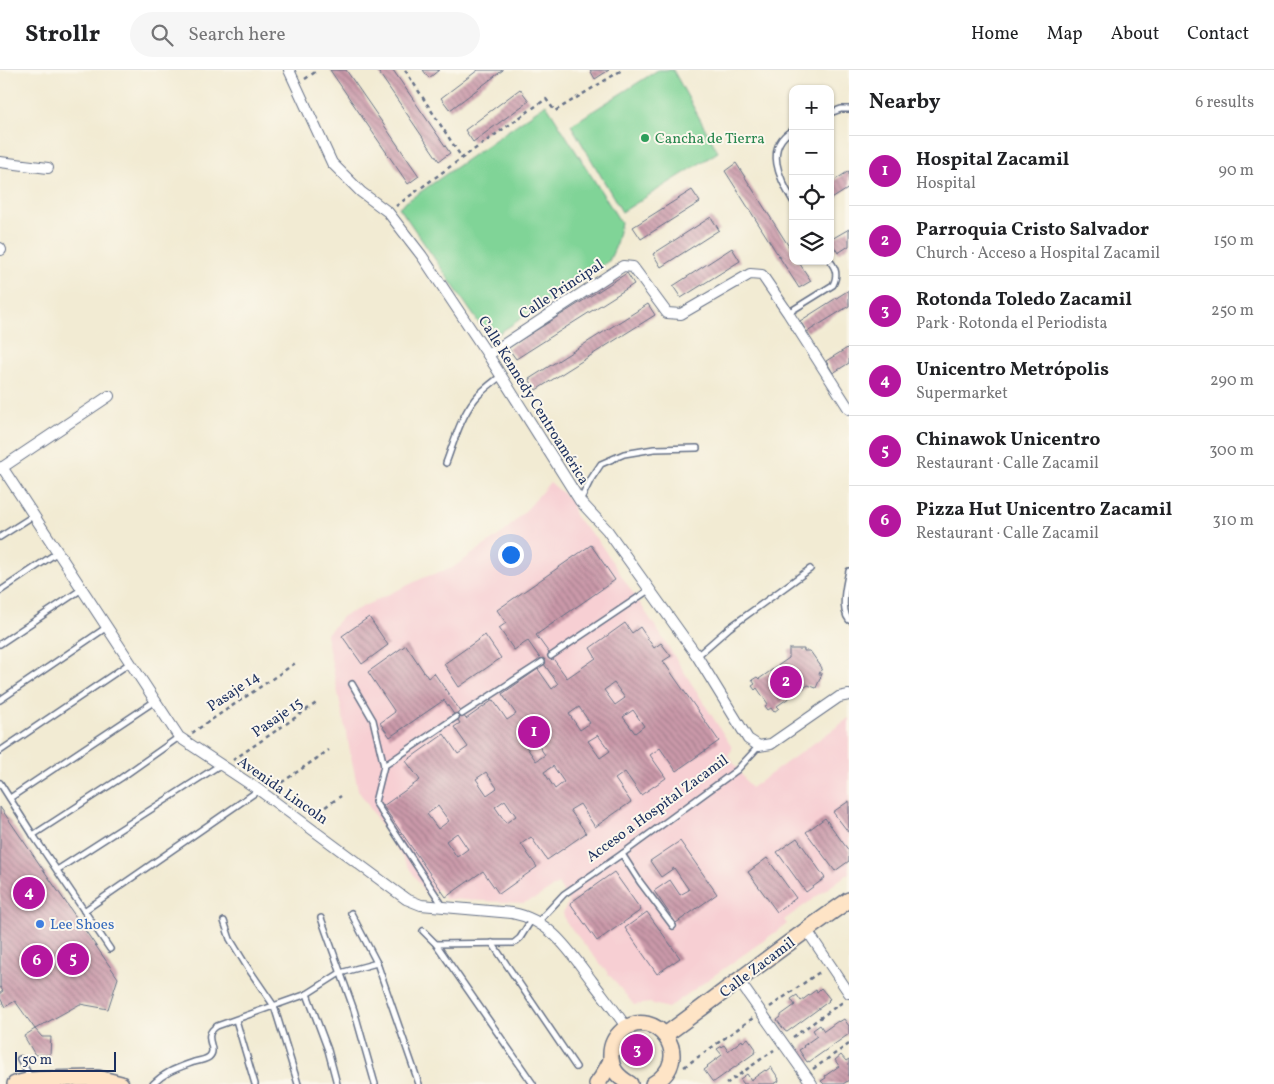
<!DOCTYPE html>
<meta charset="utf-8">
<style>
:root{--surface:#fff;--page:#f6f6f6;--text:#202124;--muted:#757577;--line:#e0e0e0;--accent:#b5179e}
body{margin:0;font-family:Vollkorn,serif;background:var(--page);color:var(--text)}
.controls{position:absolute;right:15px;top:15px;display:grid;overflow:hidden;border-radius:10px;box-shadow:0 1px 4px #0004}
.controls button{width:45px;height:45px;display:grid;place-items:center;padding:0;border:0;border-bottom:1px solid var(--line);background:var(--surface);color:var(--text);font:25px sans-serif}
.scale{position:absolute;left:15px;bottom:12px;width:101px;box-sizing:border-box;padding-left:5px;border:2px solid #1b2f5e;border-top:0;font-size:14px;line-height:18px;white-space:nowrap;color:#1b2f5e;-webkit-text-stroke:4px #fbf7ec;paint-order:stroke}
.you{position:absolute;left:510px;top:484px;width:18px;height:18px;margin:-12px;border:4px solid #fff;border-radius:50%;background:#1a73e8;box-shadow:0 0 0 8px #1a73e833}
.badge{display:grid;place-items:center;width:32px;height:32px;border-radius:50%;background:var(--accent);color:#fff;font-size:16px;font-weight:700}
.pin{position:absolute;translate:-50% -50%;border:2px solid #fff;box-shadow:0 1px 5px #0006}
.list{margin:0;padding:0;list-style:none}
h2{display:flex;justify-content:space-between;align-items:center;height:65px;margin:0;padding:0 20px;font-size:21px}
h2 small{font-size:16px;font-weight:400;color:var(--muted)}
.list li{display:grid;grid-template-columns:32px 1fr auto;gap:15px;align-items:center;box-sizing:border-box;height:70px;padding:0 20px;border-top:1px solid var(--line)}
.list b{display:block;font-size:19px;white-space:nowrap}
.list p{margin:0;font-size:16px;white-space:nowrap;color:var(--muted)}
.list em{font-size:16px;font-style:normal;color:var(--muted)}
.icon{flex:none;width:28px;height:28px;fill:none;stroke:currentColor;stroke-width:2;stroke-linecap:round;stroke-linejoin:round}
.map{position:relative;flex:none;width:849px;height:1014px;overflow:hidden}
header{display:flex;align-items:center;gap:30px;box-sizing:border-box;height:70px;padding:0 25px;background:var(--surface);border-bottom:1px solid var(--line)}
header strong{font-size:24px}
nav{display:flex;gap:28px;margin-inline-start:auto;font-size:18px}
.search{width:350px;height:45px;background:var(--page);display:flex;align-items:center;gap:12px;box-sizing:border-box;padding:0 18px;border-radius:28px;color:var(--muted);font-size:19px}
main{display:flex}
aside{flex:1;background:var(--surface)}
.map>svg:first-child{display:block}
</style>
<header>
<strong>Strollr</strong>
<div class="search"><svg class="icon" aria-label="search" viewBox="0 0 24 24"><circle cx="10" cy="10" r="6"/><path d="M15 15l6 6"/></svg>Search here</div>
<nav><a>Home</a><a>Map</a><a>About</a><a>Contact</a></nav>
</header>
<main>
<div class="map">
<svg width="849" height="1014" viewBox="0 0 849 1014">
<defs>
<pattern id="building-back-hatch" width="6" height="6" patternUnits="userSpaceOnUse" patternTransform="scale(1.25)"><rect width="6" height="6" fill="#ca99a9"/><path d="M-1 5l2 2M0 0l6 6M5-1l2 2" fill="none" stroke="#a37d8d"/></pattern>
</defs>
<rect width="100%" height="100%" fill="#fbf7ec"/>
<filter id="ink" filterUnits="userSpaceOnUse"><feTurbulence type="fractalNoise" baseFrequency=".02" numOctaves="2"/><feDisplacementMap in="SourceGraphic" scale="10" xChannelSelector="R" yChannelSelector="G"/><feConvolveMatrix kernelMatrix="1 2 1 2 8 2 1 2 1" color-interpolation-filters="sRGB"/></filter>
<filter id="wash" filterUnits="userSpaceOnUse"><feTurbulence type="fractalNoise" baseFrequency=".0096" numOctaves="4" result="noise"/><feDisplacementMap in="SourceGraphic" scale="20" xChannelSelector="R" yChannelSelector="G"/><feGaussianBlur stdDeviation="1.12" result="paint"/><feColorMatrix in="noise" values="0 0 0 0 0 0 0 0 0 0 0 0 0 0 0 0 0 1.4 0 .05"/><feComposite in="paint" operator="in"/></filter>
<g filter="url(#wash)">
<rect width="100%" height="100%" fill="#f2ebd3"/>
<polygon fill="#f7cfd3" points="550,412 567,427 571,432 576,448 597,469 657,559 731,676 732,680 728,685 751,718 849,648 849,803 784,850 787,854 668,938 650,933 634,935 566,852 563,843 566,836 569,832 558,814 536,828 523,833 445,829 438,819 427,825 358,720 326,565 343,546 425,507 452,498 504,462 529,437"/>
<g fill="#80d497" stroke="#4e827a">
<polygon points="658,0 673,0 718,82 622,142 571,55"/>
<polygon points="546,34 621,153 615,178 609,191 490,269 399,137"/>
</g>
<g id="blocks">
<g fill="url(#building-back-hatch)" fill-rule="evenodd">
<polygon points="330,0 346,0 419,106 408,114"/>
<polygon points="377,0 393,0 450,83 439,91"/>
<polygon points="423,0 439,0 429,8"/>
<polygon points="478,0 503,0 450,40 441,28"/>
<polygon points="590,0 609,0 595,9"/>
<polygon points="520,19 529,31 473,72 465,60"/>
<polygon points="736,93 793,183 793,191 798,191 811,211 799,218 725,101"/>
<polygon points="849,101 849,118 830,130 830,113"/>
<polygon points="692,120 700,132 641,169 633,157"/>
<polygon points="711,147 719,160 661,197 653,184"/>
<polygon points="849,159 849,176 838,183 830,170"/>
<polygon points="732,178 740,191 681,228 673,216"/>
<polygon points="627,203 634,214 516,289 508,278"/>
<polygon points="849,220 849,236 807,262 800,251"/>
<polygon points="648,234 655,245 536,320 529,309"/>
<polygon points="849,277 849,293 833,303 826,291"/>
<path d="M591,475L615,510L536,565L567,608L596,588L590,578L625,553L632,563L640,557L654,578L661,573L671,586L663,591L719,671L676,701L660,678L650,685L666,708L641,725L625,702L615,709L631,732L595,757L580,734L570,740L586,763L547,790L531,767L521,774L537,797L499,824L483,801L446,827L383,736L420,710L406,691L444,664L458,684L468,677L454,657L460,653L444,630L390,667L380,653L395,642L368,602L406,575L428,608L434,603L466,649L493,630L507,650L516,644L502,624L538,599L552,619L558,614L528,571L514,580L499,558L506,553L497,540ZM614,613L625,628L615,635L604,620ZM579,637L590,653L580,660L569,644ZM633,640L644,656L635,663L623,647ZM598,665L610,681L600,688L588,671ZM534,669L545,685L536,691L525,675ZM553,696L564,712L555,719L544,702ZM486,702L497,718L487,725L476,709ZM505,730L516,746L506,753L495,737ZM438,736L449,751L438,759L427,744ZM457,763L468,779L457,787L446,771Z"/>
<polygon points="369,547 388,575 362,594 342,566"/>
<polygon points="485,565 501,588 459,617 444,594"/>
<polygon points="789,579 804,579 804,581 810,581 822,598 819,604 822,604 816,618 808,615 777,636 779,638 774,642 771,638 768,640 765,636 768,634 757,618 755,620 752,616 755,614 752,610 757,607 759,609 789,588"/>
<polygon points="849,731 849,763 833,742"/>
<polygon points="0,737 118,908 108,939 80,934 35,959 42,967 51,967 50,985 35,985 24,966 35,959 15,931 5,937 0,928 0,923 3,921 0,917"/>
<polygon points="825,748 849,781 849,791 835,801 806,762"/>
<polygon points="797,768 825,808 806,822 777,782"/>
<polygon points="680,771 717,824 676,853 654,821 670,810 680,825 689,820 674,798 661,807 650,791"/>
<polygon points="767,788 796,828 777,842 748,802"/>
<polygon points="614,802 641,840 597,871 570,833"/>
<polygon points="647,842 680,888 657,904 625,858"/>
<polygon points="821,918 830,929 828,930 829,931 787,962 785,961 777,950 781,947 781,945 795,935 791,929 797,925 801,931 816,920 817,922"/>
<polygon points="844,949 849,956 849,964 809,992 809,991 807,992 799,980 804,977 803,976 817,966 813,960 820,955 824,961 838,951 839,952"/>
<polygon points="748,968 756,979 755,980 756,982 714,1012 712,1011 704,1000 708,997 707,996 722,985 717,979 724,975 728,981 742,970 743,972"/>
<polygon points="841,985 846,991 849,989 849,1010 843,1014 824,1014 821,1011 826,1008 825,1006 839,996 835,990"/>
<polygon points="771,997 779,1009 778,1009 779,1011 774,1014 744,1014 740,1009 747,1004 751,1010 765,1000 766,1001"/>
</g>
</g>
</g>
<g filter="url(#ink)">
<use href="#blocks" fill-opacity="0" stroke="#667187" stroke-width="1"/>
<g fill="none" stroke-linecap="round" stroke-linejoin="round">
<g stroke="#667187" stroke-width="8">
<g id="lane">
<polyline points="830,43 841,39 849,39"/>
<path d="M793,60C763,76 780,110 793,131"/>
<path d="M788,243L833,215C838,205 836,199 830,191"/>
<path d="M446,393C454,372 460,348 475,329C482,320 492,313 501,306"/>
<polyline points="580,431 591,409 601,394 624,384 654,379 697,378"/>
<polyline points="0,467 33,446"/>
<path d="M849,501C846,514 840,539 849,550"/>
<polyline points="0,521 58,482"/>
<polyline points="0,574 82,519"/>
<polyline points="551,586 649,520"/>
<polyline points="697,586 729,558 810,499"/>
<polyline points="352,614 373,650 384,696 375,732 443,836"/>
<polyline points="0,630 107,557"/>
<polyline points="462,644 542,592"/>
<polyline points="0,681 130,593"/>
<polyline points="384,696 456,647"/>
<polyline points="0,713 33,765 110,879"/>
<polyline points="10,728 155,631"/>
<polyline points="33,765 121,708 179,667"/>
<polyline points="622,784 640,812 673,856"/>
<polyline points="57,800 220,695"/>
<polyline points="84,841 259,720"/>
<polyline points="351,843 377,893 419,1014"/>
<polyline points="321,848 354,940 375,1014"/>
<polyline points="224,851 230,869 246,895 274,936 298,1014"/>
<polyline points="538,852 564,824 622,784 737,700 759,676"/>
<polyline points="423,861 436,874 533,1014"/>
<polyline points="492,873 576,997"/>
<polyline points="436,874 514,873 520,868 532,849"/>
<polyline points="307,924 328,980 337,1014"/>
<polyline points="236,950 255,1014"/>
<polyline points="20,989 30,1007"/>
<path d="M153,1014C166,1001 178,998 194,992C199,991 205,990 209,987C219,978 200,967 217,956L307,924L340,903L377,893"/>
</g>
</g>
<g stroke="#667187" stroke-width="12">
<g id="street">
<polyline points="289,0 332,93 361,122 388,142 422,186 488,285 580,431 607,460 697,586 748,669 759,676 771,674 839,627 849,625"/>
<polyline points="0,92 48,98"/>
<polyline points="0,178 1,180"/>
<polyline points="488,285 623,196 633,197 667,243 681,244 750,204 762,205 788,243 849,339"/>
<path d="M2,397L179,667L259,720L406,829L421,835L512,843C551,850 570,882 592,911C604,927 616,942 627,958"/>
<polyline points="0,399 109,326"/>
<polyline points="806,859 849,923"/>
<polyline points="739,911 812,1014"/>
</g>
</g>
<g stroke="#667187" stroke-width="18">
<g id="secondary">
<path d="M665,965C727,920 786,873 849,830"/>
<polyline points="15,1014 31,1010 47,1009 98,1008 121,1014"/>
<polyline points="597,1014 602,1007 611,991"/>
<path d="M630,1014C618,1007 610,999 611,984C611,974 616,966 623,960C655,935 697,988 653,1014"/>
</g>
</g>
<g stroke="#667187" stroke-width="2.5" stroke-dasharray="4 4" stroke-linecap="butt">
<polyline points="405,0 462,88"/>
<polyline points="305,9 318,0"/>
<polyline points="396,136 462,88 546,29 555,41 622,0"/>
<polyline points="192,663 297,592"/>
<polyline points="233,690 318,632"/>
<polyline points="275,717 329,680"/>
<polyline points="312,746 341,726"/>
<polyline points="770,937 821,901"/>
<polyline points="793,967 844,931"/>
<polyline points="684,997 753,948"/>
<polyline points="813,999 849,974"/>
<polyline points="726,1014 774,980"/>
</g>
<use href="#lane" stroke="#fff" stroke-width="5"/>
<use href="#street" stroke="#fff" stroke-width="10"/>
<use href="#secondary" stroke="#fee4c6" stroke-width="15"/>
</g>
</g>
<circle fill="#2e9e5b" stroke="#fbf7ec" stroke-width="2" cx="645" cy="68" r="5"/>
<circle fill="#3f7fe0" stroke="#fbf7ec" stroke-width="2" cx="40" cy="854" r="5"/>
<g text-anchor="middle" stroke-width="4" stroke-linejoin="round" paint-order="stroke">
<g font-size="15" fill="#27864d" stroke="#fbf7ec" text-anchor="start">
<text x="655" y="73">Cancha de Tierra</text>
</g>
<g font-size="15" fill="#1b2f5e" stroke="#fbf7ec">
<text transform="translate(561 219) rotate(-33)" y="5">Calle Principal</text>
<text transform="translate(534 330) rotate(58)" y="5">Calle Kennedy Centroamérica</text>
<text transform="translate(233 621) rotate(-34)" y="5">Pasaje 14</text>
<text transform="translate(277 647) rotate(-35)" y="5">Pasaje 15</text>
<text transform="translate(283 720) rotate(35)" y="5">Avenida Lincoln</text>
<text transform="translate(657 738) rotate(-36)" y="5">Acceso a Hospital Zacamil</text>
<text transform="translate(757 897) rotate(-37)" y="5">Calle Zacamil</text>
</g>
<g font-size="15" fill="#366cbe" stroke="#fbf7ec" text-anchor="start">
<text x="50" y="859">Lee Shoes</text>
</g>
</g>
</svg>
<div class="controls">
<button>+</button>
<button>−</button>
<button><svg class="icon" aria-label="locate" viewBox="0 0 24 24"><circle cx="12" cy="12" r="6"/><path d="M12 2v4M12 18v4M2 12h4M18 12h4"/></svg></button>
<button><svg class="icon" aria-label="layers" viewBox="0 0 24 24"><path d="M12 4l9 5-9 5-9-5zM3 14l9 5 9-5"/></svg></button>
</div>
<div class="scale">50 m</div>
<div class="you"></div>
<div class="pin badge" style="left:534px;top:662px">1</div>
<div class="pin badge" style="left:786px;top:612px">2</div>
<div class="pin badge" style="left:637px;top:980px">3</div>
<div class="pin badge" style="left:29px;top:823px">4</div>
<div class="pin badge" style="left:73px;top:889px">5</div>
<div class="pin badge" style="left:37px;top:891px">6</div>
</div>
<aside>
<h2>Nearby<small>6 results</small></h2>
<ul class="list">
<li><span class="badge">1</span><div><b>Hospital Zacamil</b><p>Hospital</p></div><em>90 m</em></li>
<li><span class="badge">2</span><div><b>Parroquia Cristo Salvador</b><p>Church · Acceso a Hospital Zacamil</p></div><em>150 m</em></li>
<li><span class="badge">3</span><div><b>Rotonda Toledo Zacamil</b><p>Park · Rotonda el Periodista</p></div><em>250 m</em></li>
<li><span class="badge">4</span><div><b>Unicentro Metrópolis</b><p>Supermarket</p></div><em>290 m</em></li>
<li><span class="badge">5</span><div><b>Chinawok Unicentro</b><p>Restaurant · Calle Zacamil</p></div><em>300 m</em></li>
<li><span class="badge">6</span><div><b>Pizza Hut Unicentro Zacamil</b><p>Restaurant · Calle Zacamil</p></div><em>310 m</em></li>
</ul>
</aside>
</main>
